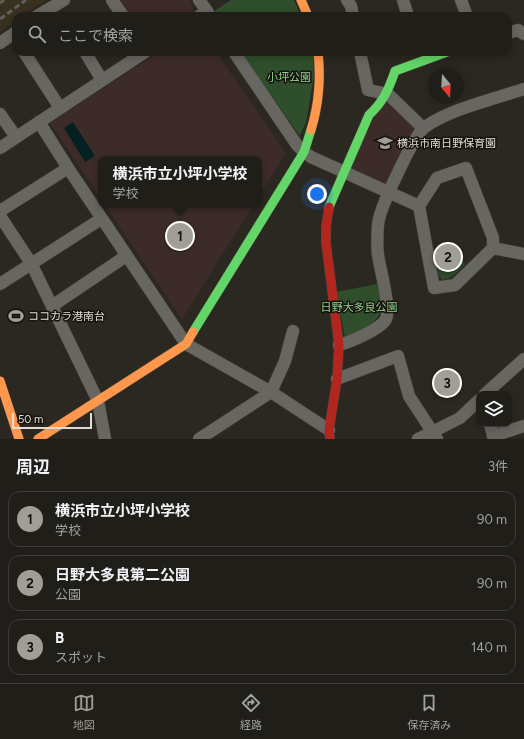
<!DOCTYPE html>
<html lang="ja">
<meta charset="utf-8">
<style>
:root{--surface:#201e19;--page:#2d2b26;--text:#f1f3f6;--muted:#a2a2a2;--line:#3d3c38;--accent:#a19e96}
body{margin:0;font-family:Figtree,"Noto Sans JP",sans-serif;background:var(--page);color:var(--text)}
.controls{position:absolute;right:12px;bottom:12px;display:grid;overflow:hidden;border-radius:8px;box-shadow:0 2px 10px #0003}
.controls button{width:36px;height:36px;display:grid;place-items:center;padding:0;border:0;border-bottom:1px solid var(--line);background:var(--surface);color:var(--text);font:20px sans-serif}
.compass{position:absolute;left:428px;top:68px;width:36px;height:36px;border-radius:50%;background:var(--surface);box-shadow:0 2px 10px #0003;rotate:162deg}
.scale{position:absolute;left:12px;bottom:10px;width:80px;box-sizing:border-box;padding-left:4px;border:2px solid #e1ddd5;border-top:0;font-size:11px;line-height:14px;white-space:nowrap;color:#e1ddd5;-webkit-text-stroke:3px #15120d;paint-order:stroke}
.you{position:absolute;left:317px;top:194px;width:14px;height:14px;margin:-10px;border:3px solid #fff;border-radius:50%;background:#1a73e8;box-shadow:0 0 0 6px #1a73e833}
.badge{display:grid;place-items:center;width:26px;height:26px;border-radius:50%;background:var(--accent);color:#111;font-size:13px;font-weight:700}
.pin{position:absolute;translate:-50% -50%;border:2px solid #fff;box-shadow:0 1px 4px #0006}
.popup{position:absolute;left:98px;top:156px;width:164px;height:52px;box-sizing:border-box;display:grid;place-content:center;border-radius:8px;background:var(--surface);filter:drop-shadow(0 1px 3px #0005);font-size:13px;white-space:nowrap;color:var(--muted)}
.popup b{font-size:15px;color:var(--text)}
.popup::after{content:'';position:absolute;left:50%;top:100%;margin-left:-8px;border:8px solid transparent;border-top-color:var(--surface)}
.list{margin:0;padding:0;list-style:none}
h2{display:flex;justify-content:space-between;align-items:center;height:52px;margin:0;padding:0 16px;font-size:17px}
h2 small{font-size:13px;font-weight:400;color:var(--muted)}
.list li{display:grid;grid-template-columns:26px 1fr auto;gap:12px;align-items:center;box-sizing:border-box;height:56px;margin:0 8px 8px;padding:0 8px;border:1px solid var(--line);border-radius:12px}
.list b{display:block;font-size:15px;white-space:nowrap}
.list p{margin:0;font-size:13px;white-space:nowrap;color:var(--muted)}
.list em{font-size:13px;font-style:normal;color:var(--muted)}
.icon{flex:none;width:22px;height:22px;fill:none;stroke:currentColor;stroke-width:2;stroke-linecap:round;stroke-linejoin:round}
.map{position:relative;flex:none;width:524px;height:439px;overflow:hidden}
.search{position:absolute;background:var(--surface);box-shadow:0 2px 10px #0003;left:12px;right:12px;top:12px;height:44px;display:flex;align-items:center;gap:10px;box-sizing:border-box;padding:0 14px;border-radius:12px;color:var(--muted);font-size:15px}
.sheet{height:244px;background:var(--surface)}
nav{display:flex;justify-content:space-around;align-items:center;box-sizing:border-box;height:56px;border-top:1px solid var(--line);background:var(--surface);font-size:11px;color:var(--muted)}
nav a{display:grid;justify-items:center;gap:2px}
nav .on{color:var(--accent)}
.map>svg:first-child{display:block}
</style>
<div class="map">
<svg width="524" height="439" viewBox="0 0 524 439">
<rect width="100%" height="100%" fill="#2b2821"/>
<polygon fill="#38311f" points="0,0 46,0 23,16 16,16 16,21 0,32"/>
<g fill="#3d2b29">
<polygon points="116,0 189,0 193,7 193,11 185,16 127,16"/>
<polygon points="159,52 216,52 286,153 259,196 259,159 101,159 101,199 50,123"/>
<polygon points="388,94 423,128 390,192 344,172"/>
<polygon points="105,205 253,205 182,319"/>
</g>
<g fill="#2f4f2c">
<polygon points="231,0 294,0 301,16 215,16 213,12"/>
<polygon points="240,52 313,52 314,76 306,122 300,136"/>
<path d="M452,246L465,264C458,272 453,278 442,280L439,275L434,250Z"/>
<path d="M377,284C378,291 381,298 381,306C382,323 358,331 345,337L336,292Z"/>
</g>
<polygon fill="#052021" points="73,122 95,156 85,162 64,128"/>
<g fill="none" stroke-linecap="round" stroke-linejoin="round">
<g stroke="#48463f" stroke-width="13">
<g id="street">
<polyline points="112,0 123,16"/>
<polyline points="199,0 207,11"/>
<polyline points="347,0 351,6 353,16"/>
<polyline points="403,0 408,16"/>
<polyline points="461,0 467,16"/>
<polyline points="37,16 64,0"/>
<polyline points="199,16 207,11 210,16"/>
<polyline points="508,33 518,30 524,34"/>
<polyline points="0,43 16,32"/>
<polyline points="24,52 60,108"/>
<polyline points="85,52 102,80"/>
<polyline points="234,52 297,145 304,152 311,157 419,206"/>
<polyline points="360,52 368,90 388,94 423,128"/>
<polyline points="0,114 16,137"/>
<polyline points="0,148 145,52"/>
<polyline points="68,168 186,344 271,392 329,430"/>
<polygon points="466,168 493,238 493,248 455,285 434,288 419,206 437,178"/>
<polyline points="0,211 68,168 39,122"/>
<polyline points="0,216 31,263 98,401 105,439"/>
<polyline points="493,248 524,254"/>
<polyline points="0,284 101,219"/>
<polyline points="52,306 126,256"/>
<path d="M339,345C350,342 381,329 386,319C391,308 380,269 378,255C377,248 377,226 379,219C382,205 414,134 425,127C450,109 494,99 524,89"/>
<polyline points="337,379 398,356 409,396 437,439"/>
<polyline points="485,394 524,359"/>
<polyline points="490,424 494,439"/>
<polyline points="493,436 524,426"/>
<polyline points="199,439 271,392 285,361 293,331"/>
<polyline points="418,439 460,418 479,400"/>
</g>
</g>
<g stroke="#48463f" stroke-width="10">
<g id="fast">
<path d="M329,207L369,115C383,102 389,89 395,71L447,52"/>
<polyline points="193,332 304,152 311,130"/>
</g>
</g>
<g stroke="#48463f" stroke-width="10">
<g id="slow">
<polyline points="301,0 308,16"/>
<path d="M311,130C319,104 321,79 318,52"/>
<polyline points="0,381 19,439"/>
<polyline points="38,439 186,344 193,332"/>
</g>
</g>
<g stroke="#48463f" stroke-width="10">
<polyline id="jam" points="329,207 326,227 326,243 339,345 337,379 329,430 330,439"/>
</g>
<use href="#street" stroke="#686661" stroke-width="12"/>
<use href="#fast" stroke="#63d668" stroke-width="9"/>
<use href="#slow" stroke="#ff974d" stroke-width="9"/>
<use href="#jam" stroke="#b3261e" stroke-width="9"/>
<g stroke="#615f59" stroke-width="3" stroke-dasharray="6 3" stroke-linecap="butt">
<polyline points="0,3 4,0"/>
<polyline points="0,19 26,0"/>
</g>
</g>
<defs>
<g id="school-bare" transform="scale(1.2)"><path d="M0-5L7-2L0 1L-7-2ZM-4 1L0 2.5L4 1V4Q0 6-4 4Z" fill="#a19e96" stroke="#15120d" stroke-width="2.5" paint-order="stroke"/></g>
<g id="stadium-bare" transform="scale(1.2)"><path d="M0-5a6.5 5 0 1 0 0 10a6.5 5 0 1 0 0-10ZM-3.5-1.8h7v3.6h-7Z" fill="#a19e96" stroke="#15120d" stroke-width="2.5" paint-order="stroke"/></g>
</defs>
<g fill-rule="evenodd">
<use href="#school-bare" x="385" y="143"/>
<use href="#stadium-bare" x="16" y="316"/>
</g>
<g text-anchor="middle" stroke-width="3" stroke-linejoin="round" paint-order="stroke">
<g font-size="11" fill="#90d28c" stroke="#15120d">
<text x="289" y="81">小坪公園</text>
<text x="359" y="311">日野大多良公園</text>
</g>
<g font-size="11" fill="#e1ddd5" stroke="#15120d" text-anchor="start">
<text x="397" y="147">横浜市南日野保育園</text>
<text x="28" y="320">ココカラ港南台</text>
</g>
</g>
</svg>
<div class="controls">
<button><svg class="icon" aria-label="layers" viewBox="0 0 24 24"><path d="M12 4l9 5-9 5-9-5zM3 14l9 5 9-5"/></svg></button>
</div>
<svg class="compass" viewBox="-18 -18 36 36"><path d="M0-13l5 13h-10z" fill="#e53935"/><path d="M0 13l5-13h-10z" fill="#a2a2a2"/></svg>
<div class="scale">50 m</div>
<div class="you"></div>
<div class="pin badge" style="left:180px;top:236px">1</div>
<div class="popup"><b>横浜市立小坪小学校</b>学校</div>
<div class="pin badge" style="left:448px;top:257px">2</div>
<div class="pin badge" style="left:447px;top:383px">3</div>
<div class="search"><svg class="icon" aria-label="search" viewBox="0 0 24 24"><circle cx="10" cy="10" r="6"/><path d="M15 15l6 6"/></svg>ここで検索</div>
</div>
<section class="sheet">
<h2>周辺<small>3件</small></h2>
<ul class="list">
<li><span class="badge">1</span><div><b>横浜市立小坪小学校</b><p>学校</p></div><em>90 m</em></li>
<li><span class="badge">2</span><div><b>日野大多良第二公園</b><p>公園</p></div><em>90 m</em></li>
<li><span class="badge">3</span><div><b>B</b><p>スポット</p></div><em>140 m</em></li>
</ul>
</section>
<nav>
<a class="on"><svg class="icon" aria-label="map" viewBox="0 0 24 24"><path d="M3 6l6-2 6 2 6-2v14l-6 2-6-2-6 2zM9 4v14M15 6v14"/></svg>地図</a>
<a><svg class="icon" aria-label="directions" viewBox="0 0 24 24"><path d="M12 3l9 9-9 9-9-9zM9 14v-3h6M13 9l2 2-2 2"/></svg>経路</a>
<a><svg class="icon" aria-label="saved" viewBox="0 0 24 24"><path d="M7 4h10v16l-5-4-5 4z"/></svg>保存済み</a>
</nav>
